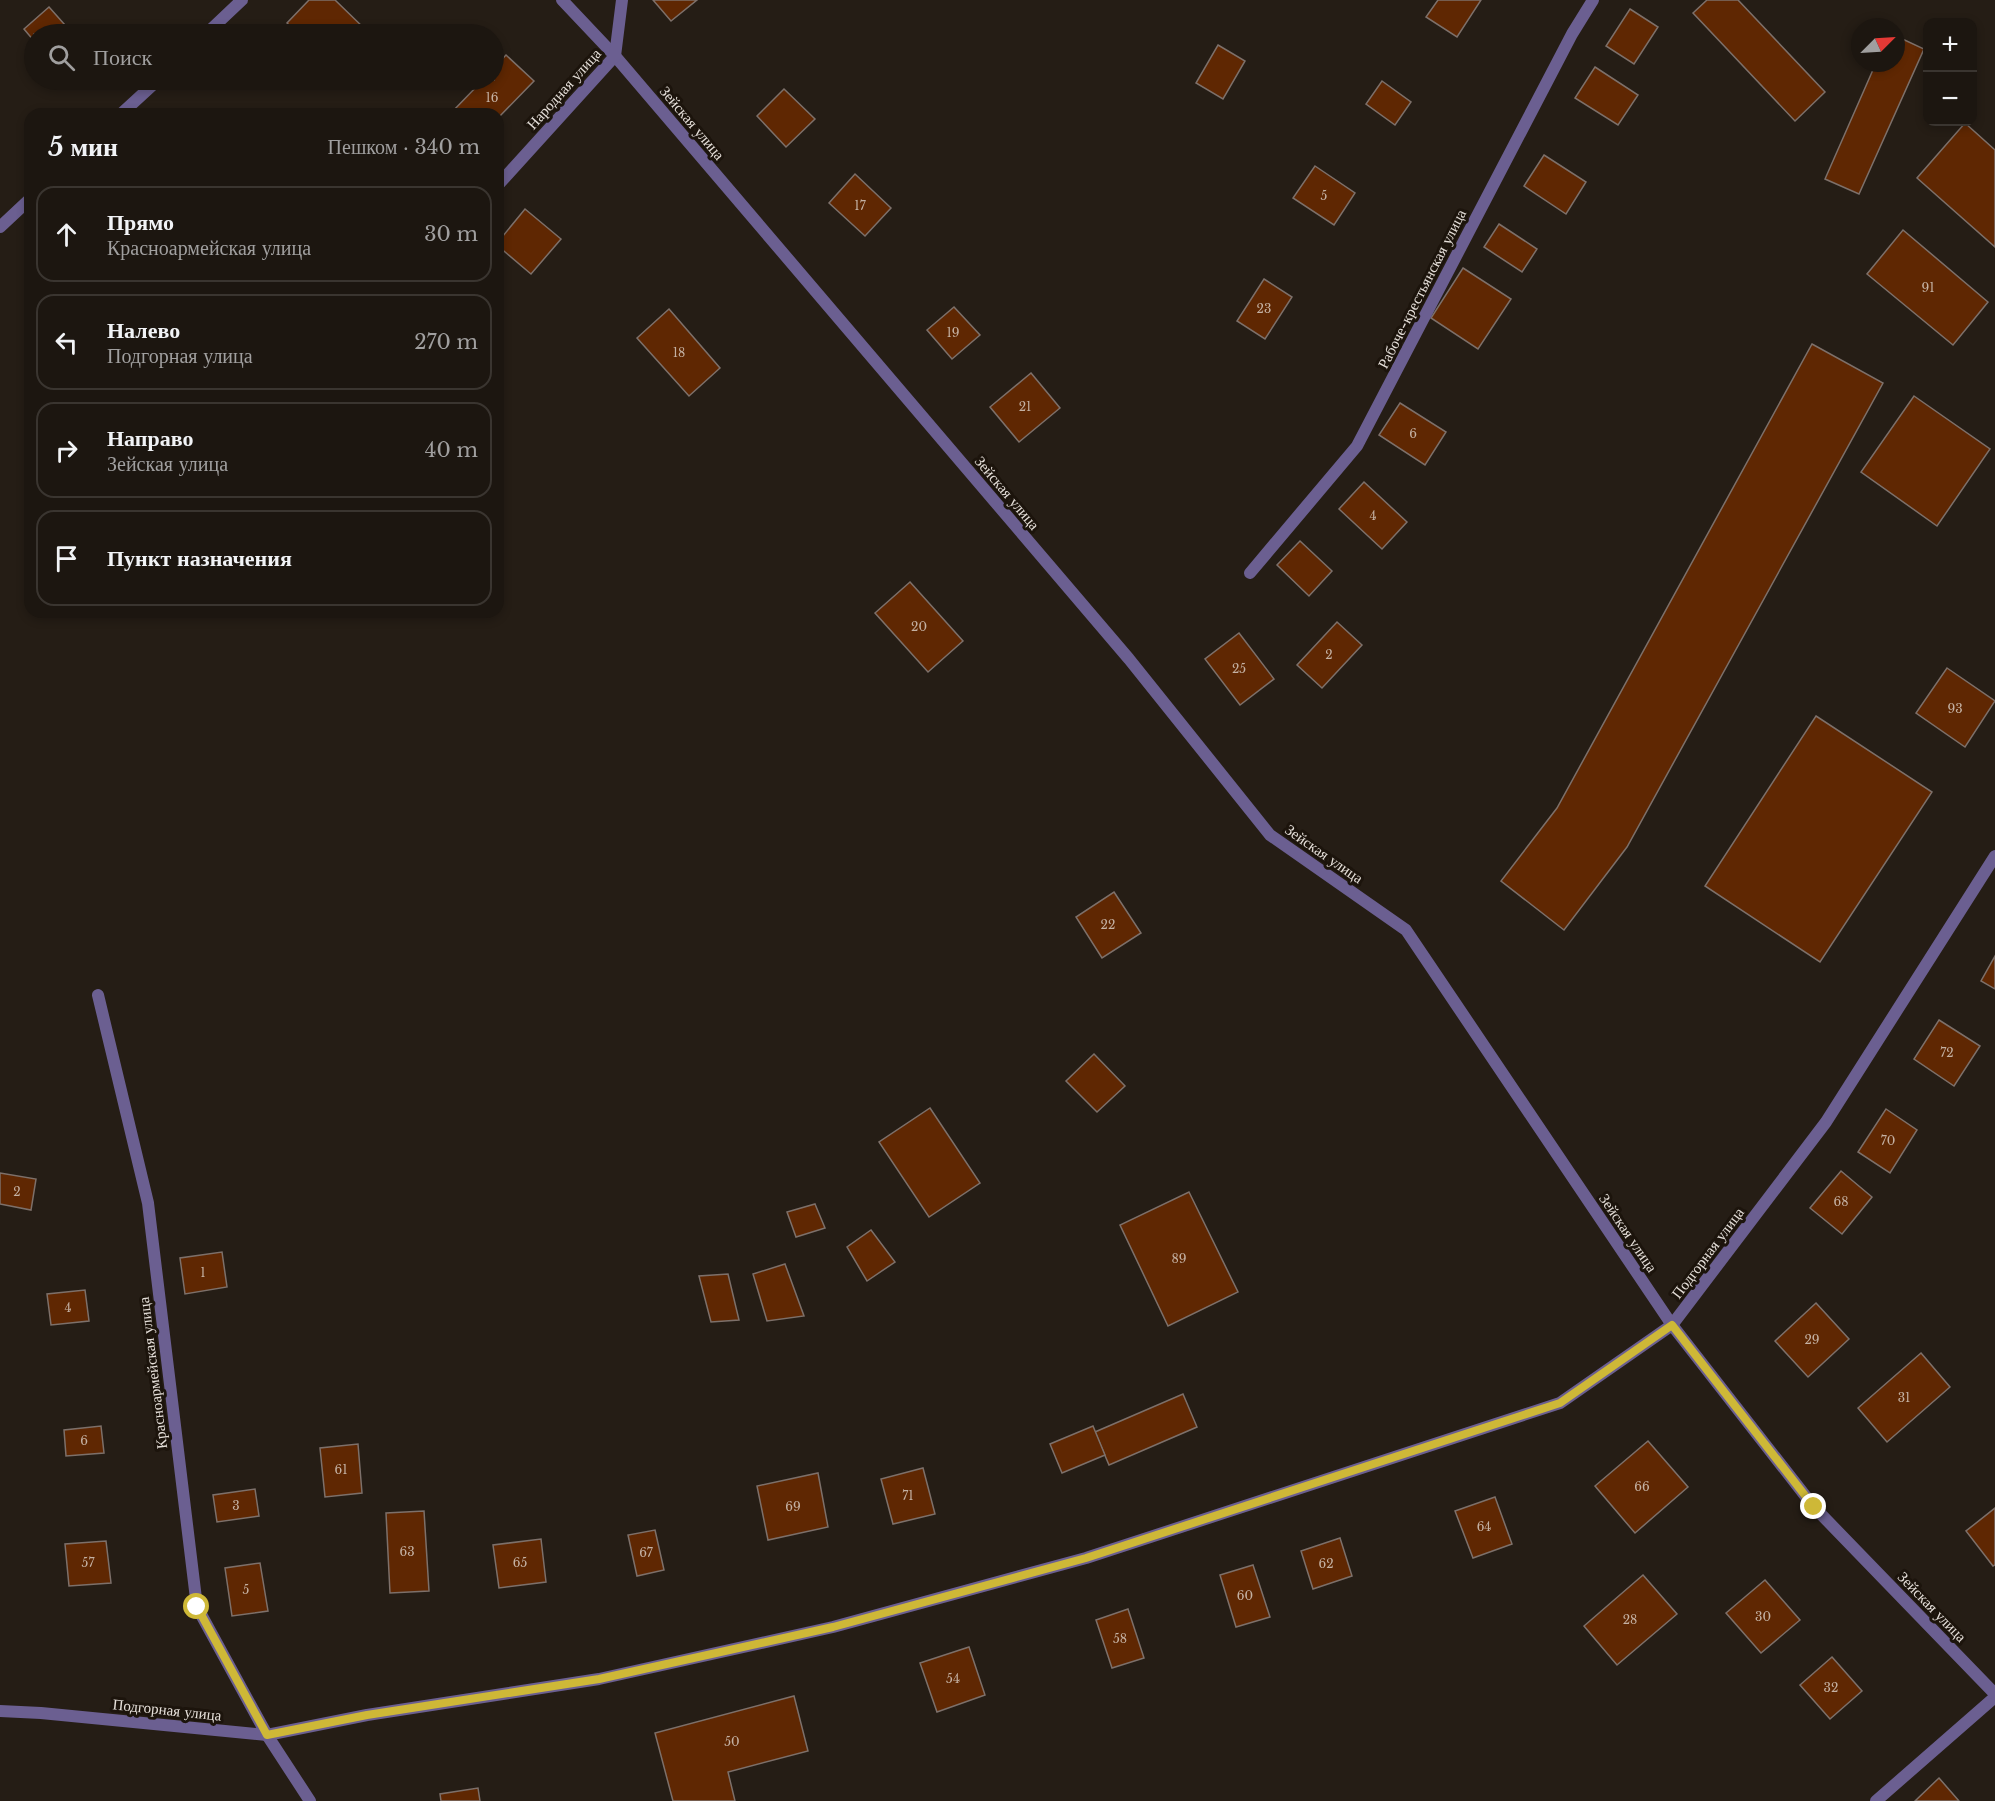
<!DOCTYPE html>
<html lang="ru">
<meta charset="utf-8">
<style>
:root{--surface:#1c1610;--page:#29231e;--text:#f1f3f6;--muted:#a09f9f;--line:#3a3530}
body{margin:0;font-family:"Libre Baskerville",serif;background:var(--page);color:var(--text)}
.controls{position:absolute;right:18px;top:18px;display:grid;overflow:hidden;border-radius:12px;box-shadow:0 3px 9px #0003}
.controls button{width:54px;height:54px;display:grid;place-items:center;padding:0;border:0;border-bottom:2px solid var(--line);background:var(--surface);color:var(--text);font:30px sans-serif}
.compass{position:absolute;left:1851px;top:18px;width:54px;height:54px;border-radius:50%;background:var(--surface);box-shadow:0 3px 9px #0003;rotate:66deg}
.stop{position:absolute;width:18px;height:18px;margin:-14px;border:4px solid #ceb837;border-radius:50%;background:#fff}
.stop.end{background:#ceb837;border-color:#fff;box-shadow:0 2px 6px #0008}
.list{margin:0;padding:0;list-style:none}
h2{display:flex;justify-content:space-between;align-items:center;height:78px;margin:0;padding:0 24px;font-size:26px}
h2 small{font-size:20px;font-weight:400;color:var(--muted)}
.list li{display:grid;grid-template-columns:39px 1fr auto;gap:18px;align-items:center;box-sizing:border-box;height:96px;margin:0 12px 12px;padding:0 12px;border:2px solid var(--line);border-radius:18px}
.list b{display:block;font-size:22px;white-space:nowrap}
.list p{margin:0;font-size:20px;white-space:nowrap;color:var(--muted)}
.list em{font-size:20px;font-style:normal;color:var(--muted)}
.icon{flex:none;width:33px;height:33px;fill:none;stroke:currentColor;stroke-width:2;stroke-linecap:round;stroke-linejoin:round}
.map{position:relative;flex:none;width:1995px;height:1801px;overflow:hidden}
.search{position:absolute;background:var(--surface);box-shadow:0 3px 9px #0003;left:24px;top:24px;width:480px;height:66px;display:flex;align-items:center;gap:15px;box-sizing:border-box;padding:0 21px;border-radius:33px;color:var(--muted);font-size:22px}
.panel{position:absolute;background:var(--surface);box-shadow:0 3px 9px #0003;left:24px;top:108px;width:480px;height:510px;border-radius:18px}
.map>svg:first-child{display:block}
</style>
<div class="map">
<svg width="1995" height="1801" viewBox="0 0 1995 1801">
<rect width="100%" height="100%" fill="#251d15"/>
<g fill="#5f2702" stroke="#7d706a" stroke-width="1.5">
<polygon points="309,0 335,0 367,31 365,34 299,34 287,23"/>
<polygon points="653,0 697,0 671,21"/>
<polygon points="1438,0 1481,0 1457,37 1426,17"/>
<polygon points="1707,0 1738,0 1825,92 1795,121 1693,13"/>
<polygon points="49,7 73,34 34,34 34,41 24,29"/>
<polygon points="1630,9 1658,27 1634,64 1606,46"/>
<polygon points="1896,36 1924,49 1859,194 1825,179 1876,63 1896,63"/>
<polygon points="1218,45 1245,61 1223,99 1196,83"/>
<polygon points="506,55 534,81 498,118 498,114 450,114 483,80 494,80 494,68"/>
<polygon points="1595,67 1638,95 1618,125 1575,98"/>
<polygon points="1382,81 1411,102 1395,125 1366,104"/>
<polygon points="784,89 815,119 786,147 757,116"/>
<polygon points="1965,123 1995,150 1995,247 1917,178"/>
<polygon points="1544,155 1586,182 1566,214 1524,186"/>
<polygon points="1315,166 1355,193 1334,225 1293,198"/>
<polygon points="855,174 891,208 865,236 829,203"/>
<polygon points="525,209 561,239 531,274 498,246 498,242"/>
<polygon points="1499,224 1537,249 1522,272 1484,247"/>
<polygon points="1903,230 1988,302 1953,345 1867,274"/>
<polygon points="1463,268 1511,299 1478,349 1431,318"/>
<polygon points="1264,279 1292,297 1265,339 1237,321"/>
<polygon points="954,307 980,335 952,359 927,330"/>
<polygon points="669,309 720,368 689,396 637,338"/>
<polygon points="1812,344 1883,383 1627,847 1564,930 1501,881 1557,808"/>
<polygon points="1031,373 1060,408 1019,442 990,407"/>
<polygon points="1914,396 1990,449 1937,526 1861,472"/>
<polygon points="1400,403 1446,432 1425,465 1379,435"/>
<polygon points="1364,482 1407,522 1382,549 1339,509"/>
<polygon points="1300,541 1332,571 1309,596 1277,565"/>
<polygon points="910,582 963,641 928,672 875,613"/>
<polygon points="1337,622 1362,645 1322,688 1297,665"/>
<polygon points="1239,633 1274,679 1240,705 1205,659"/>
<polygon points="1947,668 1995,701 1965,747 1916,713"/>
<polygon points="1816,716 1932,792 1820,962 1705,886"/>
<polygon points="1114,892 1141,933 1102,958 1076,917"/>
<polygon points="1995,956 1995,989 1981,981"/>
<polygon points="1939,1020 1980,1046 1954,1086 1914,1059"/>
<polygon points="1094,1054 1125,1086 1097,1112 1066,1081"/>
<polygon points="930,1108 980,1183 929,1217 879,1142"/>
<polygon points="1886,1109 1917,1130 1890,1173 1858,1152"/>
<polygon points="1841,1171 1872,1197 1842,1234 1810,1208"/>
<polygon points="0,1173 36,1179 31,1210 0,1204"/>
<polygon points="1189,1192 1238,1292 1168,1326 1120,1225"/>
<polygon points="815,1204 825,1228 796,1237 787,1212"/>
<polygon points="871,1230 895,1262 867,1281 847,1247"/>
<polygon points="222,1252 227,1287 185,1294 180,1258"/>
<polygon points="785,1264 804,1316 767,1321 753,1274"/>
<polygon points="728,1274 739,1320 711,1322 699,1276"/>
<polygon points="85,1290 89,1321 51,1325 47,1294"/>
<polygon points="1816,1303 1849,1339 1808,1377 1775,1341"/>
<polygon points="1921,1353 1950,1387 1887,1442 1858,1408"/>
<polygon points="1183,1394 1197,1427 1109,1465 1095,1432"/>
<polygon points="101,1426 104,1453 66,1456 64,1430"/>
<polygon points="1093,1426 1105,1455 1062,1473 1050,1444"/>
<polygon points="1648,1441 1688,1487 1635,1533 1595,1486"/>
<polygon points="358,1444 362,1493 325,1497 320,1448"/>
<polygon points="923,1468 935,1514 893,1524 881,1479"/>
<polygon points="818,1473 828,1527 768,1540 757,1486"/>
<polygon points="255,1489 259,1516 217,1522 213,1495"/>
<polygon points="1495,1497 1512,1544 1473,1558 1455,1511"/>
<polygon points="1995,1508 1995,1565 1993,1566 1966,1531"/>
<polygon points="424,1511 429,1591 390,1593 386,1513"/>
<polygon points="655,1530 664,1570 637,1576 628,1535"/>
<polygon points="1340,1538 1352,1576 1313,1589 1301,1551"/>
<polygon points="541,1539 546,1582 499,1588 493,1545"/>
<polygon points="106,1541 111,1583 69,1586 65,1544"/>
<polygon points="260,1563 268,1611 232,1616 225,1568"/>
<polygon points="1253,1565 1270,1617 1236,1627 1220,1575"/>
<polygon points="1643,1575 1677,1614 1617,1665 1584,1626"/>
<polygon points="1765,1580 1800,1620 1761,1653 1726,1613"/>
<polygon points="1128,1609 1144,1658 1112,1668 1096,1620"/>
<polygon points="969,1647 985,1695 937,1712 920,1663"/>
<polygon points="1832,1657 1862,1691 1830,1719 1800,1685"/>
<polygon points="794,1696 808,1751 728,1772 735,1801 673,1801 655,1733"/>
<polygon points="1939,1778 1959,1801 1915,1801"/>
<polygon points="478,1788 480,1801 441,1801 440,1794"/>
</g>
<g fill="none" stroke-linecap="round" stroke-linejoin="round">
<polyline stroke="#6b5f91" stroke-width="12" points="1876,1801 1995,1697"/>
<g stroke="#6b5f91" stroke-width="12">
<polyline points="562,0 615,56 1129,659 1270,835 1406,930 1672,1325 1814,1507 1995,1694"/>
<polyline points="206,34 242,0"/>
<polyline points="121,114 158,80"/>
<polyline points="498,185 615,56 622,0"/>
<polyline points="0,227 30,199"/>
<polyline points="1250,573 1357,446 1572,34 1593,0"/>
<polyline points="98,995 148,1203 197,1607 267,1735 310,1801"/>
<polyline points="0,1711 41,1713 267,1735 367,1715 599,1679 833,1627 1086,1558 1560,1403 1672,1325 1826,1122 1995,856"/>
</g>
</g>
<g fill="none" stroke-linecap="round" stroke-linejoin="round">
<polyline stroke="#ceb837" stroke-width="8" points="197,1607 267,1735 367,1715 599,1679 833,1627 1086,1558 1560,1403 1672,1325 1814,1507"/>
</g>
<g text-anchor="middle" stroke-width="6" stroke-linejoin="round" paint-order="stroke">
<g font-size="12" fill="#c4b1a3">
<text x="492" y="102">16</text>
<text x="1324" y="200">5</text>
<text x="860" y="210">17</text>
<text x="1928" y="292">91</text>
<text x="1264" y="313">23</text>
<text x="953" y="337">19</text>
<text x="679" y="357">18</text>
<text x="1025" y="411">21</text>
<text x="1413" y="438">6</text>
<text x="1373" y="520">4</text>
<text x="919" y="631">20</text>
<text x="1329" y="659">2</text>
<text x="1239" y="673">25</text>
<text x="1955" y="713">93</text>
<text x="1108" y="929">22</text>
<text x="1947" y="1057">72</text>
<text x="1888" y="1145">70</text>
<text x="17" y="1196">2</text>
<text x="1841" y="1206">68</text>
<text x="1179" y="1263">89</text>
<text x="203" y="1277">1</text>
<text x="68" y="1312">4</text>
<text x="1812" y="1344">29</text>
<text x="1904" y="1402">31</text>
<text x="84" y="1445">6</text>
<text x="341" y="1474">61</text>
<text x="1642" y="1491">66</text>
<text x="908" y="1500">71</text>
<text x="236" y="1510">3</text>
<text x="793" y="1511">69</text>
<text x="1484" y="1531">64</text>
<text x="407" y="1556">63</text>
<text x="646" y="1557">67</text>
<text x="88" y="1567">57</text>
<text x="520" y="1567">65</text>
<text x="1326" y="1568">62</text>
<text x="246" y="1594">5</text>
<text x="1245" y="1600">60</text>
<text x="1763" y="1621">30</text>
<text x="1630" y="1624">28</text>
<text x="1120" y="1643">58</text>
<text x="953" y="1683">54</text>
<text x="1831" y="1692">32</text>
<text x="732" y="1746">50</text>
</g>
<g font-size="15" fill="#e5dfd9" stroke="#1c140c">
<text transform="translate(564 89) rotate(-48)" y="5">Народная улица</text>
<text transform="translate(692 123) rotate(50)" y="5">Зейская улица</text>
<text transform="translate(1422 289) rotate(-63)" y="5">Рабоче-крестьянская улица</text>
<text transform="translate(1007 493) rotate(50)" y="5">Зейская улица</text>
<text transform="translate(1324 854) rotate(35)" y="5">Зейская улица</text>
<text transform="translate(1628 1233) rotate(56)" y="5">Зейская улица</text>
<text transform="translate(1708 1253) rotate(-53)" y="5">Подгорная улица</text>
<text transform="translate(153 1373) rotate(-97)" y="5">Красноармейская улица</text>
<text transform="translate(1932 1607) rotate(46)" y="5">Зейская улица</text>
<text transform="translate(167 1710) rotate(6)" y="5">Подгорная улица</text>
</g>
</g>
</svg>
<div class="controls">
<button>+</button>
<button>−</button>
</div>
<svg class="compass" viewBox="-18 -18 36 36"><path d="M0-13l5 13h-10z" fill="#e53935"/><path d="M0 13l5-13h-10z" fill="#a09f9f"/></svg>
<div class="stop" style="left:197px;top:1607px"></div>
<div class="stop end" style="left:1814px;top:1507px"></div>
<div class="search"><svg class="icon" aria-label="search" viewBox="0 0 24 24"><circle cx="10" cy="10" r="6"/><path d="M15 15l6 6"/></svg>Поиск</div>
<section class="panel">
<h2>5 мин<small>Пешком · 340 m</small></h2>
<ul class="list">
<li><svg class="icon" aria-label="ahead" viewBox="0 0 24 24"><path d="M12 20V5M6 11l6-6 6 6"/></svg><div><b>Прямо</b><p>Красноармейская улица</p></div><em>30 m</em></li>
<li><svg class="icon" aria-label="left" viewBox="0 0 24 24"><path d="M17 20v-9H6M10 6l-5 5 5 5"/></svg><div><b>Налево</b><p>Подгорная улица</p></div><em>270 m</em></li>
<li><svg class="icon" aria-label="right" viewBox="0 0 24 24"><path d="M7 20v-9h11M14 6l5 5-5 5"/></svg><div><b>Направо</b><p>Зейская улица</p></div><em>40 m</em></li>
<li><svg class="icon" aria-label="arrive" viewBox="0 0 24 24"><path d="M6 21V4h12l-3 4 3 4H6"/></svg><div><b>Пункт назначения</b></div></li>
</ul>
</section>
</div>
